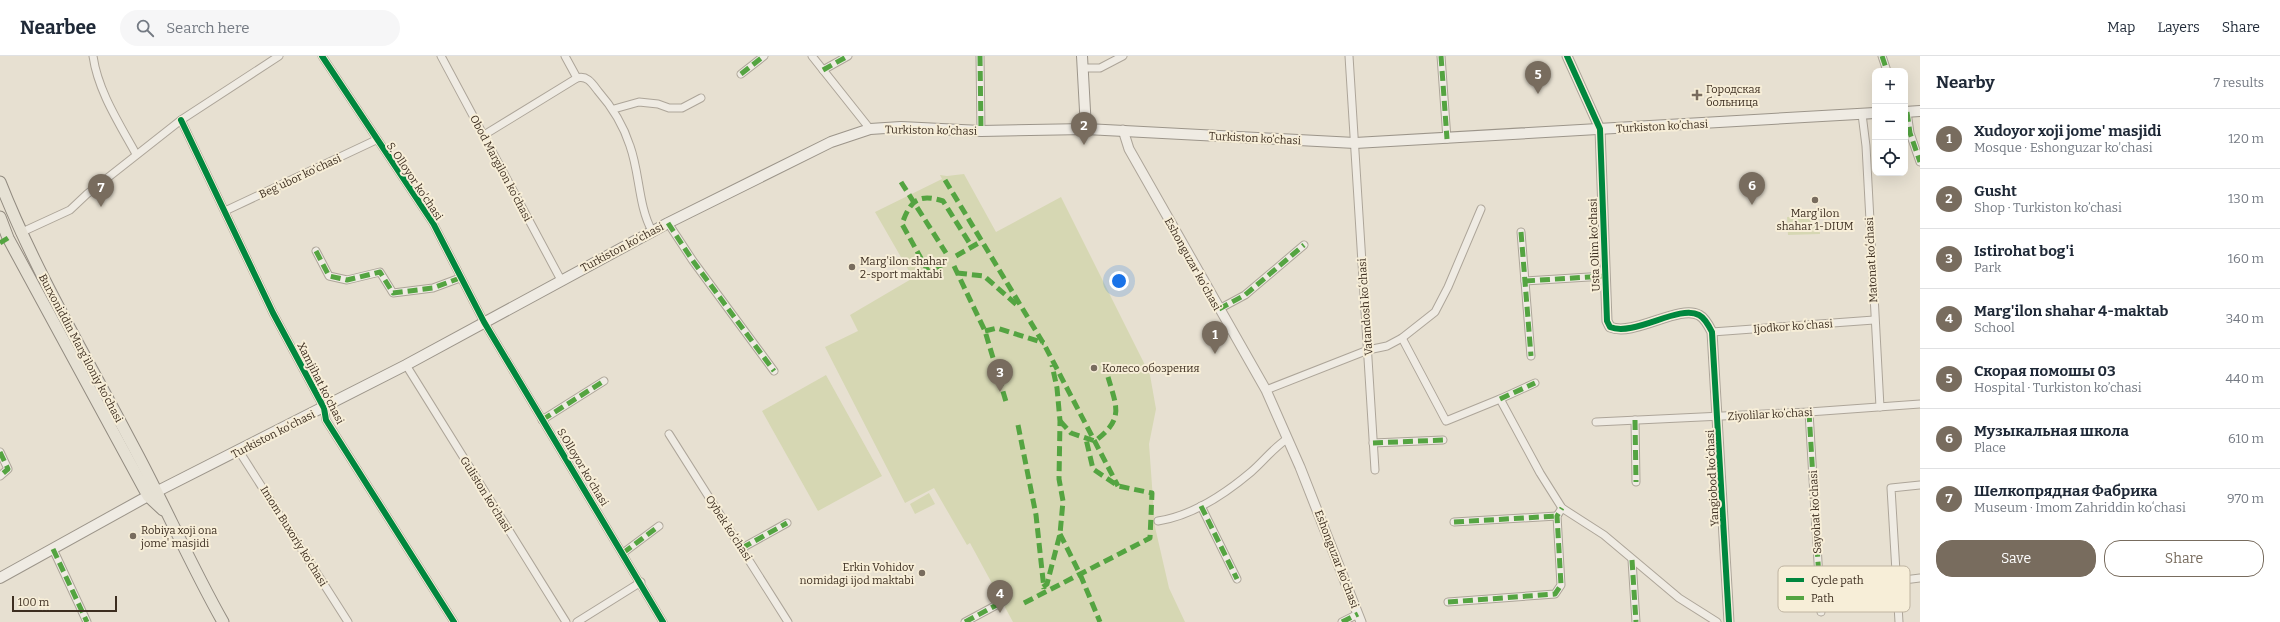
<!DOCTYPE html>
<meta charset="utf-8">
<style>
:root{--surface:#fff;--page:#f6f6f7;--text:#1f2937;--muted:#747a83;--line:#e0e1e3;--accent:#786c5e}
body{margin:0;font-family:Bitter,serif;background:var(--page);color:var(--text)}
.controls{position:absolute;right:12px;top:12px;display:grid;overflow:hidden;border-radius:8px;box-shadow:0 4px 16px #0002}
.controls button{width:36px;height:36px;display:grid;place-items:center;padding:0;border:0;border-bottom:1px solid var(--line);background:var(--surface);color:var(--text);font:20px sans-serif}
.scale{position:absolute;left:12px;bottom:10px;width:105px;box-sizing:border-box;padding-left:4px;border:2px solid #3d2e20;border-top:0;font-size:11px;line-height:14px;white-space:nowrap;color:#3d2e20;-webkit-text-stroke:3px #f7eed8;paint-order:stroke}
.you{position:absolute;left:1119px;top:225px;width:14px;height:14px;margin:-10px;border:3px solid #fff;border-radius:50%;background:#1a73e8;box-shadow:0 0 0 6px #1a73e833}
.badge{display:grid;place-items:center;width:26px;height:26px;border-radius:50%;background:var(--accent);color:#fff;font-size:13px;font-weight:700}
.pin{position:absolute;translate:-50% -33px;filter:drop-shadow(0 1px 2px #0008)}
.pin::after{content:'';position:absolute;top:21px;width:14px;height:12px;background:inherit;clip-path:polygon(0 0,100% 0,50% 100%)}
.list{margin:0;padding:0;list-style:none}
h2{display:flex;justify-content:space-between;align-items:center;height:52px;margin:0;padding:0 16px;font-size:17px}
h2 small{font-size:13px;font-weight:400;color:var(--muted)}
.list li{display:grid;grid-template-columns:26px 1fr auto;gap:12px;align-items:center;box-sizing:border-box;height:60px;padding:0 16px;border-top:1px solid var(--line)}
.list b{display:block;font-size:15px;white-space:nowrap}
.list p{margin:0;font-size:13px;white-space:nowrap;color:var(--muted)}
.list em{font-size:13px;font-style:normal;color:var(--muted)}
.actions{display:flex;gap:8px;padding:12px 16px}
.actions a{flex:1;padding:9px 0;border:1px solid var(--accent);border-radius:16px;text-align:center;font-size:14px;color:var(--accent)}
.actions .main{background:var(--accent);color:#fff}
.icon{flex:none;width:22px;height:22px;fill:none;stroke:currentColor;stroke-width:2;stroke-linecap:round;stroke-linejoin:round}
.map{position:relative;flex:none;width:1920px;height:566px;overflow:hidden}
header{display:flex;align-items:center;gap:24px;box-sizing:border-box;height:56px;padding:0 20px;background:var(--surface);border-bottom:1px solid var(--line)}
header strong{font-size:19px}
nav{display:flex;gap:22px;margin-inline-start:auto;font-size:14px}
.search{width:280px;height:36px;background:var(--page);display:flex;align-items:center;gap:10px;box-sizing:border-box;padding:0 14px;border-radius:22px;color:var(--muted);font-size:15px}
main{display:flex}
aside{flex:1;background:var(--surface)}
.map>svg:first-child{display:block}
</style>
<header>
<strong>Nearbee</strong>
<div class="search"><svg class="icon" aria-label="search" viewBox="0 0 24 24"><circle cx="10" cy="10" r="6"/><path d="M15 15l6 6"/></svg>Search here</div>
<nav><a>Map</a><a>Layers</a><a>Share</a></nav>
</header>
<main>
<div class="map">
<svg width="1920" height="566" viewBox="0 0 1920 566">
<rect width="100%" height="100%" fill="#e7e0d1"/>
<g fill="#d6d7b3">
<polygon points="964,118 996,176 1061,141 1150,319 1156,353 1149,388 1155,471 1169,532 1185,566 1013,566 970,487 967,489 934,432 905,447 825,291 858,275 850,259 913,222 875,156 942,123 940,119 947,120"/>
<polygon points="1819,159 1820,178 1788,179 1787,161"/>
<polygon points="826,319 882,420 818,455 762,355"/>
<polygon points="929,437 935,448 915,458 910,448"/>
</g>
<g fill="none" stroke-linecap="round" stroke-linejoin="round">
<g stroke="#ada599" stroke-width="9">
<g id="minor">
<path d="M93,0C98,35 119,67 136,98"/>
<polyline points="322,0 433,167 484,266 663,566"/>
<polyline points="441,0 561,224"/>
<path d="M565,0L577,22C587,19 592,27 598,35C613,52 623,68 630,90C640,118 638,149 652,175"/>
<polyline points="812,0 870,73"/>
<polyline points="980,0 981,75"/>
<polyline points="1349,0 1375,414"/>
<polyline points="1441,0 1447,83"/>
<polyline points="1882,0 1887,15"/>
<polyline points="1083,12 1100,12 1123,0"/>
<polyline points="823,14 848,0"/>
<polyline points="741,18 764,0"/>
<polyline points="614,53 639,46 658,48 669,52 682,52 701,42"/>
<polyline points="1907,56 1910,77 1920,106"/>
<polyline points="1862,58 1866,90 1880,351"/>
<polyline points="181,64 273,257 324,352 326,364 454,566"/>
<polyline points="484,79 577,22"/>
<polyline points="225,155 376,84"/>
<polyline points="668,167 693,205 774,315"/>
<polyline points="1521,176 1531,300"/>
<polyline points="20,177 70,154 87,138 181,64 279,0"/>
<polyline points="316,195 329,220 347,224 380,216 393,237 433,232 460,222"/>
<polyline points="1525,225 1605,220"/>
<polyline points="1219,253 1245,239 1304,189"/>
<polyline points="1712,276 1874,264"/>
<polyline points="1402,282 1446,365 1500,343 1540,417 1562,452 1604,479 1679,542 1717,566"/>
<polyline points="406,309 566,566"/>
<polyline points="1266,334 1368,294 1387,290 1402,282 1435,256 1448,231 1481,153"/>
<polyline points="1500,343 1535,327"/>
<polyline points="1809,356 1821,556"/>
<polyline points="542,364 604,325"/>
<polyline points="1635,364 1636,426"/>
<polyline points="1596,366 1809,356 1920,348"/>
<polyline points="669,378 788,566"/>
<polyline points="1373,387 1443,384"/>
<polyline points="239,395 348,566"/>
<polyline points="0,396 8,413 0,420"/>
<polyline points="1201,450 1237,523"/>
<path d="M1158,465C1191,460 1225,438 1251,416C1264,405 1273,392 1287,383"/>
<polyline points="1454,466 1557,460"/>
<polyline points="742,492 787,467"/>
<polyline points="53,493 87,566"/>
<polyline points="623,497 659,470"/>
<polyline points="1632,504 1636,566"/>
<polyline points="1896,525 1920,522"/>
<polyline points="1448,546 1555,538 1561,529 1557,460 1562,452"/>
<polyline points="577,566 641,526"/>
<polyline points="965,566 1004,545"/>
<polyline points="1342,566 1358,558"/>
<polyline points="1899,566 1891,432 1920,429"/>
</g>
</g>
<g stroke="#ada599" stroke-width="11">
<g id="tertiary">
<path d="M1567,0L1600,73L1607,265L1610,271C1634,281 1679,248 1699,259C1705,262 1709,270 1712,276L1729,566"/>
<polyline points="1123,74 1129,93 1266,334 1300,411 1361,566"/>
</g>
</g>
<g stroke="#9c958a" stroke-width="12">
<g id="secondary">
<polyline points="1082,0 1086,73"/>
<polyline points="1905,56 1920,55"/>
<polyline points="0,522 148,440 406,309 668,167 831,86 870,73 901,71 981,75 1086,73 1355,87 1875,57"/>
</g>
</g>
<g stroke="#928b80" stroke-width="13">
<g id="primary">
<path d="M0,126C36,217 87,302 132,388C164,447 190,508 223,566"/>
<polyline points="0,161 8,182 148,440 163,454"/>
</g>
</g>
<use href="#minor" stroke="#efebe3" stroke-width="7"/>
<use href="#tertiary" stroke="#efebe3" stroke-width="9"/>
<use href="#secondary" stroke="#efebe3" stroke-width="10"/>
<use href="#primary" stroke="#e6e1d4" stroke-width="11"/>
<g stroke="#54a441" stroke-width="5" stroke-dasharray="10 5" stroke-linecap="butt">
<polyline points="980,0 981,75"/>
<polyline points="1441,0 1447,83"/>
<polyline points="1882,0 1887,15"/>
<polyline points="823,14 848,0"/>
<polyline points="741,18 764,0"/>
<polyline points="1907,56 1910,77 1920,106"/>
<polyline points="945,124 1045,290 1118,430"/>
<polyline points="901,126 946,197"/>
<polyline points="668,167 693,205 774,315"/>
<polyline points="1521,176 1531,300"/>
<polyline points="0,187 8,182"/>
<polyline points="316,195 329,220 347,224 380,216 393,237 433,232 460,222"/>
<polyline points="956,200 982,185"/>
<path d="M944,208L928,215L902,168C910,145 918,137 943,145L972,191"/>
<polyline points="954,210 985,275 1007,349"/>
<polyline points="957,217 984,220 1018,250"/>
<polyline points="1525,225 1605,220"/>
<polyline points="1219,253 1245,239 1304,189"/>
<polyline points="985,275 997,272 1044,287"/>
<polyline points="1500,343 1535,327"/>
<polyline points="1809,356 1821,556"/>
<polyline points="542,364 604,325"/>
<polyline points="1635,364 1636,426"/>
<path d="M1060,365L1071,377L1095,385C1124,363 1117,352 1108,321"/>
<polyline points="1018,369 1036,459 1044,533"/>
<polyline points="1373,387 1443,384"/>
<polyline points="0,396 8,413 0,420"/>
<polyline points="1201,450 1237,523"/>
<polyline points="1454,466 1557,460"/>
<polyline points="1060,478 1080,518 1100,566"/>
<polyline points="742,492 787,467"/>
<polyline points="53,493 87,566"/>
<polyline points="623,497 659,470"/>
<polyline points="1632,504 1636,566"/>
<polyline points="1043,531 1047,528 1060,478 1063,445 1059,423 1060,365 1057,332 1052,309"/>
<polyline points="1448,546 1555,538 1561,529 1557,460 1562,452"/>
<polyline points="1024,547 1150,482 1152,437 1118,430 1093,413 1086,383"/>
<polyline points="965,566 1004,545"/>
<polyline points="1342,566 1358,558"/>
</g>
<g stroke="#f7eed8" stroke-width="8">
<g id="cycleway">
<polyline points="322,0 433,167 484,266 663,566"/>
<path d="M1567,0L1600,73L1607,265L1610,271C1634,281 1679,248 1699,259C1705,262 1709,270 1712,276L1729,566"/>
<polyline points="181,64 273,257 324,352 326,364 454,566"/>
</g>
</g>
<use href="#cycleway" stroke="#00873e" stroke-width="6"/>
</g>
<g fill="#786c5e" stroke="#f7eed8" stroke-width="1.5">
<path d="M1695 33h4v4h4v4h-4v4h-4v-4h-4v-4h4z"/>
<circle cx="1815" cy="144" r="4"/>
<circle cx="852" cy="211" r="4"/>
<circle cx="1094" cy="312" r="4"/>
<circle cx="133" cy="480" r="4"/>
<circle cx="922" cy="517" r="4"/>
</g>
<g text-anchor="middle" stroke-width="4" stroke-linejoin="round" paint-order="stroke">
<g font-size="11" fill="#3d2e20" stroke="#f7eed8" text-anchor="start">
<text x="1706" y="37">Городская<tspan x="1706" dy="13">больница</tspan></text>
<text x="1815" y="161" text-anchor="middle">Marg'ilon<tspan x="1815" dy="13">shahar 1-DIUM</tspan></text>
<text x="860" y="209">Marg'ilon shahar<tspan x="860" dy="13">2-sport maktabi</tspan></text>
<text x="1102" y="316">Колесо обозрения</text>
<text x="141" y="478">Robiya xoji ona<tspan x="141" dy="13">jome' masjidi</tspan></text>
<text x="914" y="515" text-anchor="end">Erkin Vohidov<tspan x="914" dy="13">nomidagi ijod maktabi</tspan></text>
</g>
<g font-size="11" fill="#3d2e20" stroke="#f7eed8">
<text transform="translate(1662 70) rotate(-3)" y="4">Turkiston ko’chasi</text>
<text transform="translate(931 74) rotate(1)" y="4">Turkiston ko’chasi</text>
<text transform="translate(1255 82) rotate(3)" y="4">Turkiston ko’chasi</text>
<text transform="translate(501 112) rotate(62)" y="4">Obod Margilon koʻchasi</text>
<text transform="translate(300 120) rotate(-25)" y="4">Beg'ubor ko'chasi</text>
<text transform="translate(415 125) rotate(56)" y="4">S. Olloyor ko'chasi</text>
<text transform="translate(1594 189) rotate(-92)" y="4">Usta Olim ko'chasi</text>
<text transform="translate(622 191) rotate(-28)" y="4">Turkiston ko’chasi</text>
<text transform="translate(1871 204) rotate(-93)" y="4">Matonat koʻchasi</text>
<text transform="translate(1193 208) rotate(61)" y="4">Eshonguzar ko'chasi</text>
<text transform="translate(1365 251) rotate(-94)" y="4">Vatandosh koʻchasi</text>
<text transform="translate(1793 270) rotate(-4)" y="4">Ijodkor koʻchasi</text>
<text transform="translate(81 292) rotate(62)" y="4">Burxoniddin Marg’iloniy ko’chasi</text>
<text transform="translate(321 327) rotate(63)" y="4">Xamjihat ko'chasi</text>
<text transform="translate(1770 358) rotate(-3)" y="4">Ziyolilar koʻchasi</text>
<text transform="translate(273 378) rotate(-27)" y="4">Turkiston ko’chasi</text>
<text transform="translate(583 411) rotate(59)" y="4">S.Olloyor koʻchasi</text>
<text transform="translate(1712 422) rotate(-93)" y="4">Yangiobod koʻchasi</text>
<text transform="translate(486 438) rotate(58)" y="4">Guliston ko'chasi</text>
<text transform="translate(1815 456) rotate(-93)" y="4">Sayohat ko'chasi</text>
<text transform="translate(729 472) rotate(57)" y="4">Oybek koʻchasi</text>
<text transform="translate(294 480) rotate(58)" y="4">Imom Buxoriy ko'chasi</text>
<text transform="translate(1337 503) rotate(69)" y="4">Eshonguzar ko'chasi</text>
</g>
</g>
<rect x="1778" y="510" width="132" height="46" rx="6" fill="#f7eed8" stroke="#bfb4a1" stroke-width="1"/>
<rect x="1786" y="522" width="18" height="4" fill="#00873e"/>
<rect x="1786" y="540" width="18" height="4" fill="#54a441"/>
<g font-size="11" fill="#3d2e20">
<text x="1811" y="528">Cycle path</text>
<text x="1811" y="546">Path</text>
</g>
</svg>
<div class="controls">
<button>+</button>
<button>−</button>
<button><svg class="icon" aria-label="locate" viewBox="0 0 24 24"><circle cx="12" cy="12" r="6"/><path d="M12 2v4M12 18v4M2 12h4M18 12h4"/></svg></button>
</div>
<div class="scale">100 m</div>
<div class="you"></div>
<div class="pin badge" style="left:1215px;top:298px">1</div>
<div class="pin badge" style="left:1084px;top:89px">2</div>
<div class="pin badge" style="left:1000px;top:336px">3</div>
<div class="pin badge" style="left:1000px;top:557px">4</div>
<div class="pin badge" style="left:1538px;top:38px">5</div>
<div class="pin badge" style="left:1752px;top:149px">6</div>
<div class="pin badge" style="left:101px;top:151px">7</div>
</div>
<aside>
<h2>Nearby<small>7 results</small></h2>
<ul class="list">
<li><span class="badge">1</span><div><b>Xudoyor xoji jome' masjidi</b><p>Mosque · Eshonguzar ko'chasi</p></div><em>120 m</em></li>
<li><span class="badge">2</span><div><b>Gusht</b><p>Shop · Turkiston ko’chasi</p></div><em>130 m</em></li>
<li><span class="badge">3</span><div><b>Istirohat bog'i</b><p>Park</p></div><em>160 m</em></li>
<li><span class="badge">4</span><div><b>Marg'ilon shahar 4-maktab</b><p>School</p></div><em>340 m</em></li>
<li><span class="badge">5</span><div><b>Скорая помошы 03</b><p>Hospital · Turkiston ko’chasi</p></div><em>440 m</em></li>
<li><span class="badge">6</span><div><b>Музыкальная школа</b><p>Place</p></div><em>610 m</em></li>
<li><span class="badge">7</span><div><b>Шелкопрядная Фабрика</b><p>Museum · Imom Zahriddin koʻchasi</p></div><em>970 m</em></li>
</ul>
<div class="actions"><a class="main">Save</a><a>Share</a></div>
</aside>
</main>
